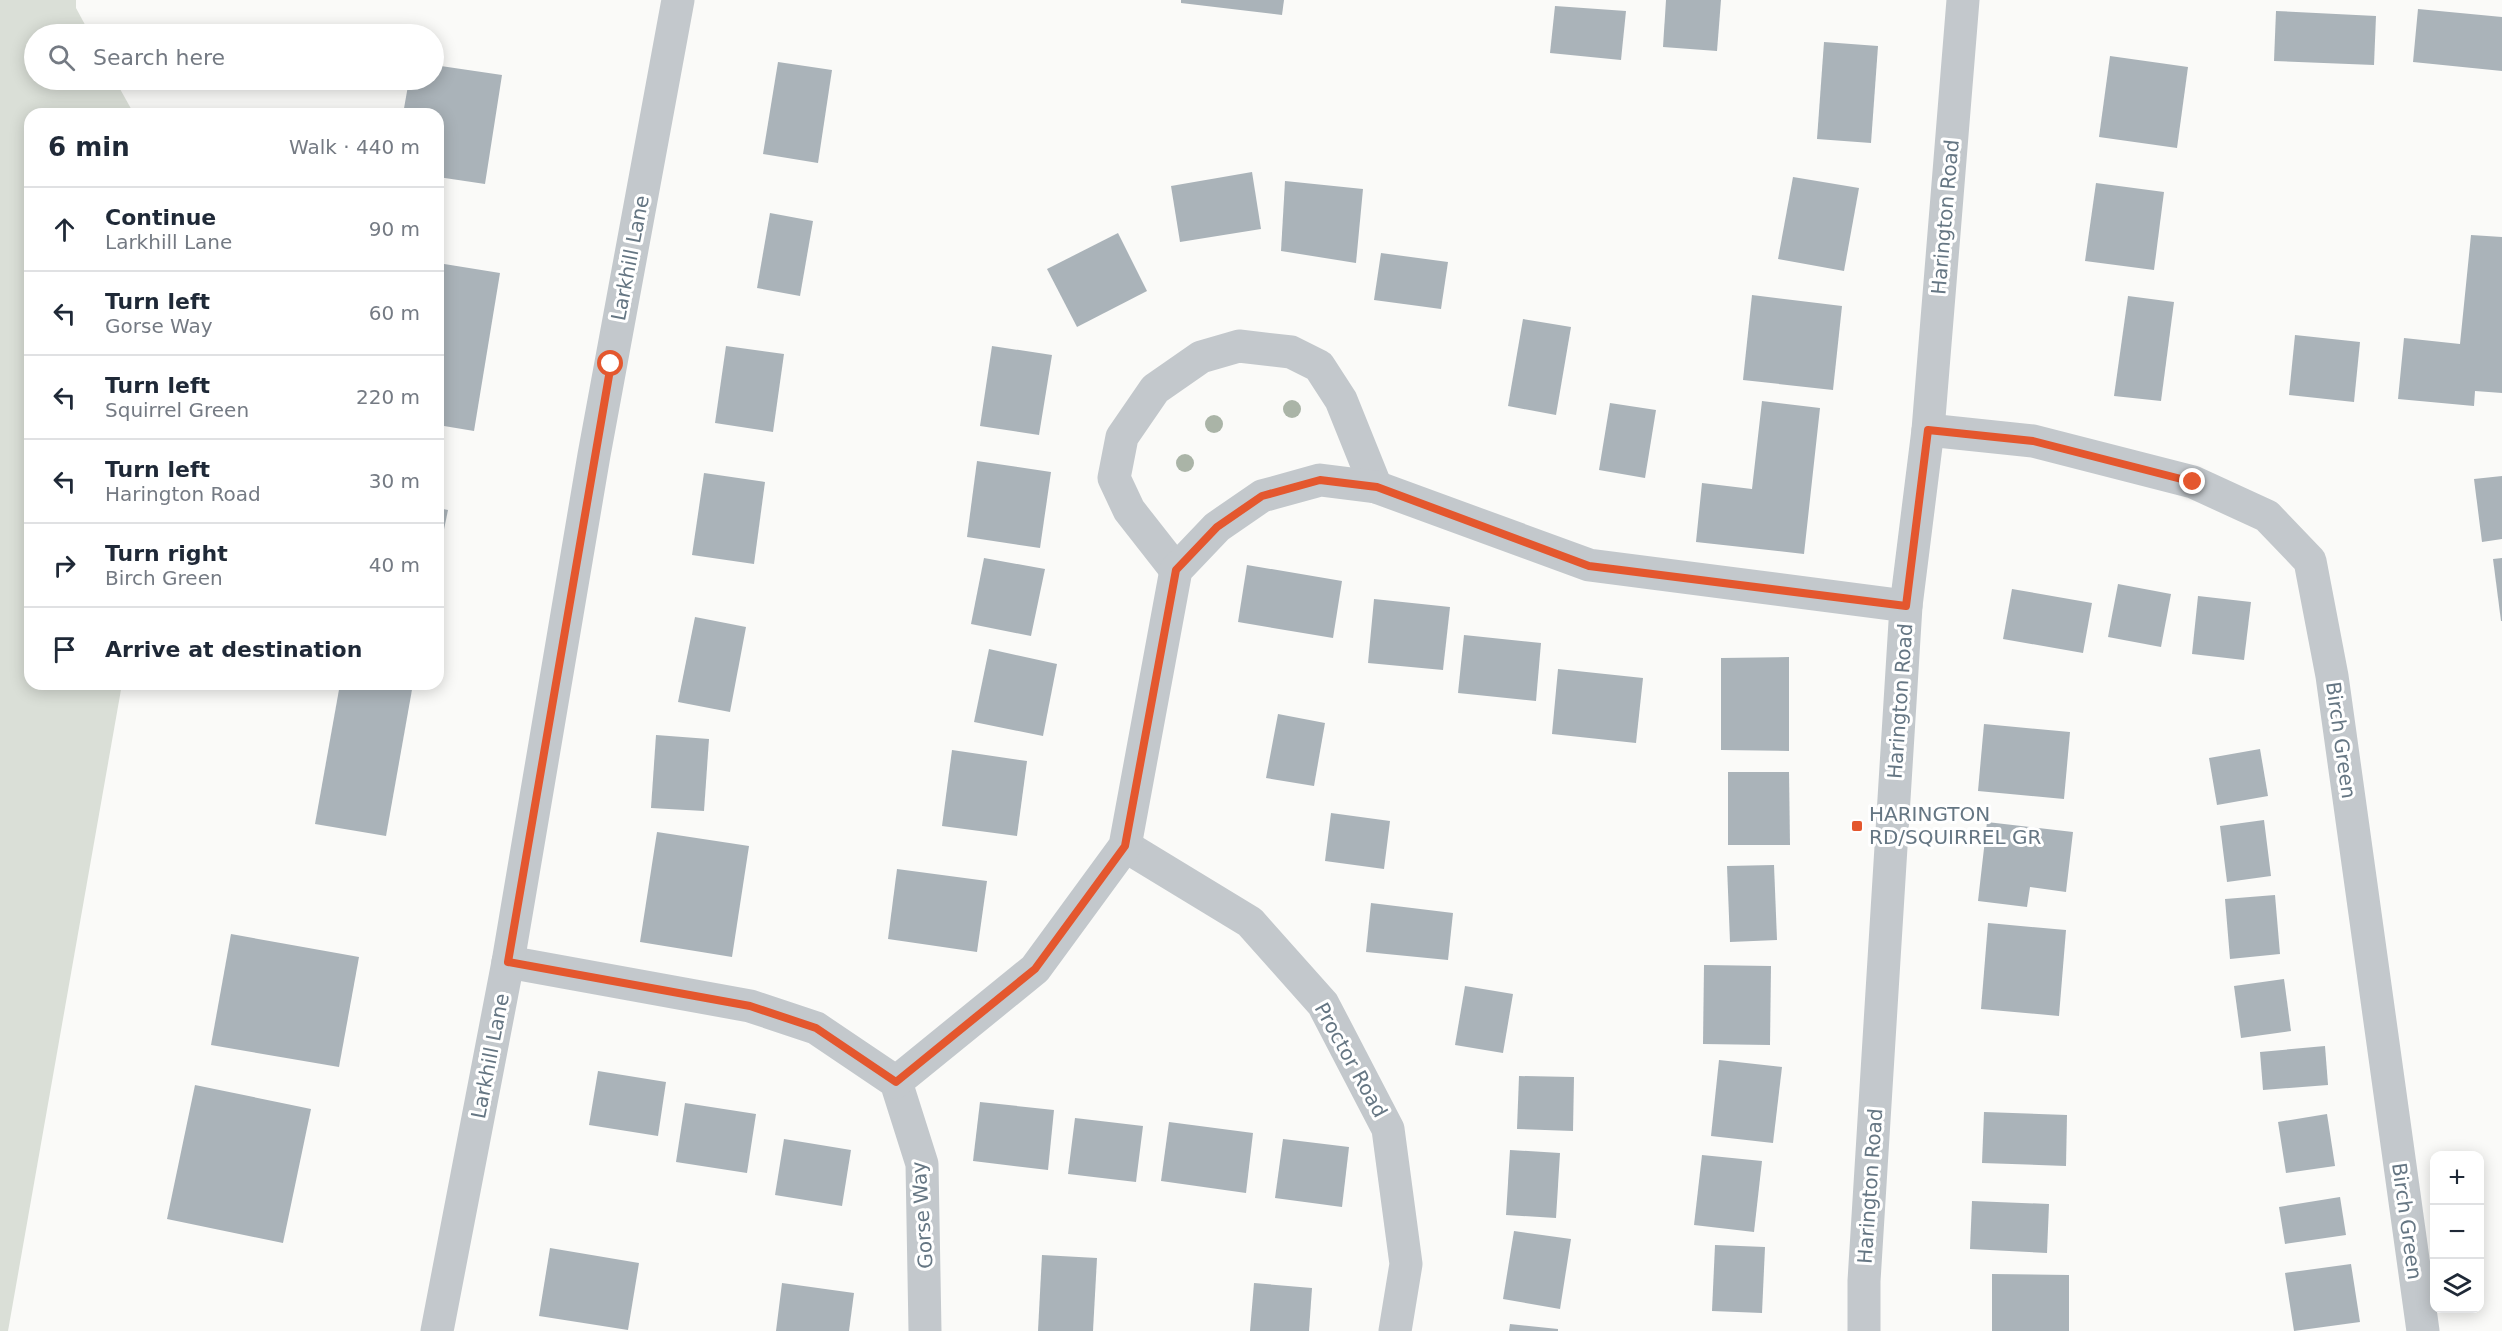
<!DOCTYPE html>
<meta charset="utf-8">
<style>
:root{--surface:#fff;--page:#f2f2f3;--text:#1f2937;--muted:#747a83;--line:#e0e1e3}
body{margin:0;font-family:"DejaVu Sans",sans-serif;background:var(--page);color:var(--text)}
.controls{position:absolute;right:18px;bottom:18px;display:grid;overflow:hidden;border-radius:12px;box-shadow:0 3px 15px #0003}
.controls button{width:54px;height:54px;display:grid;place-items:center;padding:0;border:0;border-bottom:2px solid var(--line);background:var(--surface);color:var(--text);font:30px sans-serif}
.stop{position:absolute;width:18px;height:18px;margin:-14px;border:4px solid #e4572e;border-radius:50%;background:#fff}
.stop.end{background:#e4572e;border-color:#fff;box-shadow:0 2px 6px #0008}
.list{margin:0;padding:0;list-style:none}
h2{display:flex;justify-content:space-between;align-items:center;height:78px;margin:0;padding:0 24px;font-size:26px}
h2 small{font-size:20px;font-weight:400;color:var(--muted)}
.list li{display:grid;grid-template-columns:39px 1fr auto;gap:18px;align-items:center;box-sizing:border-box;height:84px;padding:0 24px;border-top:2px solid var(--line)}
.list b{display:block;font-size:22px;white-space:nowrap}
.list p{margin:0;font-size:20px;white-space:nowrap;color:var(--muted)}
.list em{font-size:20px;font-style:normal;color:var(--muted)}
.icon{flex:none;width:33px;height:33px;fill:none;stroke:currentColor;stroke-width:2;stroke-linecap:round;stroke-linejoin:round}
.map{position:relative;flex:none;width:2502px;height:1331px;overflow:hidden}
.search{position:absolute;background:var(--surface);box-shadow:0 3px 15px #0003;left:24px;top:24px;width:420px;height:66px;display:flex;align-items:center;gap:15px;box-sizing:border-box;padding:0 21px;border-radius:33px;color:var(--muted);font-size:22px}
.panel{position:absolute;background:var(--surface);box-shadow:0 3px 15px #0003;left:24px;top:108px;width:420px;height:582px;border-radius:18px}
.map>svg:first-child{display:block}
</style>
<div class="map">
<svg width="2502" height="1331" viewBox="0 0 2502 1331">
<rect width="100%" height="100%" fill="#fafaf8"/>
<polygon fill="#dadfd7" points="0,0 76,0 76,8 90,34 34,34 34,80 115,80 134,114 30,114 30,684 122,684 8,1331 0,1331"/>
<g fill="#aab3b9">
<polygon points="1181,0 1284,0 1282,15 1181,3"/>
<polygon points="1666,0 1721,0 1717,51 1663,47"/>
<polygon points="1555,6 1626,11 1621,60 1550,53"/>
<polygon points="2418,9 2502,17 2502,71 2413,62"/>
<polygon points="2276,11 2376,16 2374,65 2274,61"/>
<polygon points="1824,42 1878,46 1871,143 1817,139"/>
<polygon points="2110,56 2188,67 2177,148 2099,137"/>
<polygon points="778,62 832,70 818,163 763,154"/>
<polygon points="434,65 502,75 485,184 438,177 438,114 403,114 409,80 434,80"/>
<polygon points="1252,172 1261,229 1180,242 1171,186"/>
<polygon points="1793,177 1859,188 1844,271 1778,259"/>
<polygon points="1285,181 1363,189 1356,263 1281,251"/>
<polygon points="2096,183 2164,192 2154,270 2085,261"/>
<polygon points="770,213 813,221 800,296 757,288"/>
<polygon points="1118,233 1147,291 1077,327 1047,269"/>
<polygon points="2471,235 2502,237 2502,393 2475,391 2474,406 2398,399 2404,338 2460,344"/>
<polygon points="1381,253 1448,262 1441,309 1374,300"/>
<polygon points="438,263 500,273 474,431 438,425"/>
<polygon points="1752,295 1842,306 1833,390 1743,380"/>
<polygon points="2128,296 2174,302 2161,401 2114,396"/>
<polygon points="1523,319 1571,327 1556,415 1508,406"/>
<polygon points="2295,335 2360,342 2354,402 2289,395"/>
<polygon points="726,346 784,354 773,432 715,423"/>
<polygon points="992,346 1052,355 1039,435 980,426"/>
<polygon points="1762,401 1820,408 1804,554 1696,542 1702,483 1752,489"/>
<polygon points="1610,403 1656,410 1645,478 1599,470"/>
<polygon points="977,461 1051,472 1040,548 967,537"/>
<polygon points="704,473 765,482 754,564 692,555"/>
<polygon points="2502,476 2502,539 2482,542 2474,479"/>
<polygon points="438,508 448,510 439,554 438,553"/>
<polygon points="984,558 1045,569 1031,636 971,624"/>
<polygon points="2502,558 2502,621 2501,621 2493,559"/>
<polygon points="1247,565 1342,581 1333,638 1238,622"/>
<polygon points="2118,584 2171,594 2161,647 2108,637"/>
<polygon points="2012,589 2092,603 2083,653 2003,639"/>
<polygon points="2198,596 2251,602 2244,660 2192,654"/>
<polygon points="1374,599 1450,607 1443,670 1368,663"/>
<polygon points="695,617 746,627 730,712 678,702"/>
<polygon points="1464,635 1541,643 1536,701 1458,693"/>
<polygon points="989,649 1057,664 1043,736 974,722"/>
<polygon points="1789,657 1789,751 1721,750 1721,658"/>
<polygon points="1558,669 1643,678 1636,743 1552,734"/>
<polygon points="340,684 413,684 386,836 315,824"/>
<polygon points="1278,714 1325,723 1314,786 1266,778"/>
<polygon points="1984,724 2070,732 2064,799 1978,791"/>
<polygon points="656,735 709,739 704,811 651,808"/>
<polygon points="2260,749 2268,796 2217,805 2209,758"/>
<polygon points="952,750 1027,761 1017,836 942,826"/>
<polygon points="1728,772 1789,772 1790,845 1728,845"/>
<polygon points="1331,813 1390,821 1384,869 1325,861"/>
<polygon points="2264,820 2271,876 2227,882 2220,826"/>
<polygon points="1987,822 2073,832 2066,892 2030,887 2027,907 1978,901"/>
<polygon points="657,832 749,846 732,957 640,942"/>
<polygon points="1774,865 1777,940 1730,942 1727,866"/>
<polygon points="897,869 987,881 977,952 888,939"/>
<polygon points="2275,895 2280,954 2230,959 2225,899"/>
<polygon points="1371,903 1453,913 1448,960 1366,952"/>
<polygon points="1988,923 2066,930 2059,1016 1981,1009"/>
<polygon points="231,934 359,957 339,1067 211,1045"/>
<polygon points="1704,965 1771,966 1770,1045 1703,1044"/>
<polygon points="2284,979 2291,1031 2241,1038 2234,986"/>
<polygon points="1465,986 1513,994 1503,1053 1455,1045"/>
<polygon points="2325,1046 2328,1085 2263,1090 2260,1052"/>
<polygon points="1719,1060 1782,1067 1773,1143 1711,1136"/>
<polygon points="598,1071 666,1082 658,1136 589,1125"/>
<polygon points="1519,1076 1574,1077 1573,1131 1517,1129"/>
<polygon points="195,1085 311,1109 283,1243 167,1219"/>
<polygon points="980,1102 1054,1110 1048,1170 973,1161"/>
<polygon points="685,1103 756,1114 747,1173 676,1162"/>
<polygon points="1984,1112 2067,1115 2066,1166 1982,1163"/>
<polygon points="2327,1114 2335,1166 2286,1173 2278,1122"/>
<polygon points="1075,1118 1143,1126 1136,1182 1068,1174"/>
<polygon points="1169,1122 1253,1133 1246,1193 1161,1181"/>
<polygon points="784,1139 851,1150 842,1206 775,1195"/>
<polygon points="1283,1139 1349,1147 1342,1207 1275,1198"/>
<polygon points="1510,1150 1560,1153 1556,1218 1506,1215"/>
<polygon points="1702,1155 1762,1161 1754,1232 1694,1225"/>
<polygon points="2340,1197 2346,1235 2285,1244 2279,1207"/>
<polygon points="1972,1201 2049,1204 2047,1253 1970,1249"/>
<polygon points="1514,1231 1571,1239 1560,1309 1503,1299"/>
<polygon points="1715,1245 1765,1247 1762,1313 1712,1311"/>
<polygon points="550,1248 639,1263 628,1330 539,1316"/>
<polygon points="1042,1255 1097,1258 1093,1331 1038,1331"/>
<polygon points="2351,1264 2360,1322 2294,1331 2285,1273"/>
<polygon points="1992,1274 2069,1275 2069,1331 1992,1331"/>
<polygon points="782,1283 854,1293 849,1331 776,1331"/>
<polygon points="1254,1283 1312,1288 1309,1331 1250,1331"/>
<polygon points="1510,1324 1558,1329 1558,1331 1509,1331"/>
</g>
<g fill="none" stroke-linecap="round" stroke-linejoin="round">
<g stroke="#c3c8cc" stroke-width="33">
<polyline points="1928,430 2033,441 2193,482 2267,516 2310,561 2332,676 2423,1331"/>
<polyline points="1176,570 1129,510 1114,478 1122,437 1155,389 1201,357 1239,346 1291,352 1319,366 1341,400 1376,487"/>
<polyline points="1125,846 1250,922 1323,1004 1388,1129 1406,1264 1395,1331"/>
<polyline points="508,962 750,1006 816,1028 896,1082 922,1164 925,1331"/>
<polyline points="896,1082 1035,969 1125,846 1176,570 1217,527 1262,496 1320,480 1376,487 1589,565 1906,606"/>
<polyline points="437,1331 508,962 594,455 678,0"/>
</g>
<polyline stroke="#c3c8cc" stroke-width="33" points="1864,1331 1864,1281 1906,606 1928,430 1963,0"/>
</g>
<g fill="#aab4a7">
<circle cx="1292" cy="409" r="9"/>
<circle cx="1214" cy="424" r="9"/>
<circle cx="1185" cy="463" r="9"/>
</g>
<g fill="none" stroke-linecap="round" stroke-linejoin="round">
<polyline stroke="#e4572e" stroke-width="8" points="611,364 508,962 750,1006 816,1028 896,1082 1035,969 1125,846 1176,570 1217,527 1262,496 1320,480 1377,487 1589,566 1906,606 1928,430 2033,441 2193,482"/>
</g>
<rect fill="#e4572e" stroke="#fff" stroke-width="2" x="1851" y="820" width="12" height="12" rx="3"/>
<g text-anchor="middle" stroke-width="6" stroke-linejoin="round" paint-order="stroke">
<g font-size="20" fill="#657683" stroke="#fff">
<text transform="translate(1945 217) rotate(-85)" y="7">Harington Road</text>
<text transform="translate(630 258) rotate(-79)" y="7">Larkhill Lane</text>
<text transform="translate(1900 701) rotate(-86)" y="7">Harington Road</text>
<text transform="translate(2341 740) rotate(82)" y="7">Birch Green</text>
<text transform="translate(490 1056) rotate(-79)" y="7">Larkhill Lane</text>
<text transform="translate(1351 1060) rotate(61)" y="7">Proctor Road</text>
<text transform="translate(1870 1186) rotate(-86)" y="7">Harington Road</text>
<text transform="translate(922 1215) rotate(-94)" y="7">Gorse Way</text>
<text transform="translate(2407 1221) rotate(82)" y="7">Birch Green</text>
</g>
<g font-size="20" fill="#657683" stroke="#fff" text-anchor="start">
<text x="1869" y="821">HARINGTON<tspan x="1869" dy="23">RD/SQUIRREL GR</tspan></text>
</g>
</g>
</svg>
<div class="controls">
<button>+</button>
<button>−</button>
<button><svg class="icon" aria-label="layers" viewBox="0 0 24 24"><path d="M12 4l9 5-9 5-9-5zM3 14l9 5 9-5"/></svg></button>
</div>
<div class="stop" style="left:611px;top:364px"></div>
<div class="stop end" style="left:2193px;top:482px"></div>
<div class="search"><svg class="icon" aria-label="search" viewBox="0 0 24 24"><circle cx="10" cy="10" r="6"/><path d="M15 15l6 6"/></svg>Search here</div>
<section class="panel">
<h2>6 min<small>Walk · 440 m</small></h2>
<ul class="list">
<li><svg class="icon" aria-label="ahead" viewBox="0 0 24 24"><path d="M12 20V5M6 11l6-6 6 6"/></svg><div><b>Continue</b><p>Larkhill Lane</p></div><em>90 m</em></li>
<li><svg class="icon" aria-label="left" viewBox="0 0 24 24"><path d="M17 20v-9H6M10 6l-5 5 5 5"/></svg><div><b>Turn left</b><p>Gorse Way</p></div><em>60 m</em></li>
<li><svg class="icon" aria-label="left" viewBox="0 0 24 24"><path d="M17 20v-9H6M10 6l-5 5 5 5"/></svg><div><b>Turn left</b><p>Squirrel Green</p></div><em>220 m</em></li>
<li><svg class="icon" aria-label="left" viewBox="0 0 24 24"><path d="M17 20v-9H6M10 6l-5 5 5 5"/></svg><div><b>Turn left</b><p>Harington Road</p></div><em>30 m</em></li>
<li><svg class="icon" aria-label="right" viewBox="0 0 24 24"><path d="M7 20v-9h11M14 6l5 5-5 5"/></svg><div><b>Turn right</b><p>Birch Green</p></div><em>40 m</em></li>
<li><svg class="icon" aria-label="arrive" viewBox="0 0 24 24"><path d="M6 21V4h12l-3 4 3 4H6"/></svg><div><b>Arrive at destination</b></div></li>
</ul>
</section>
</div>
